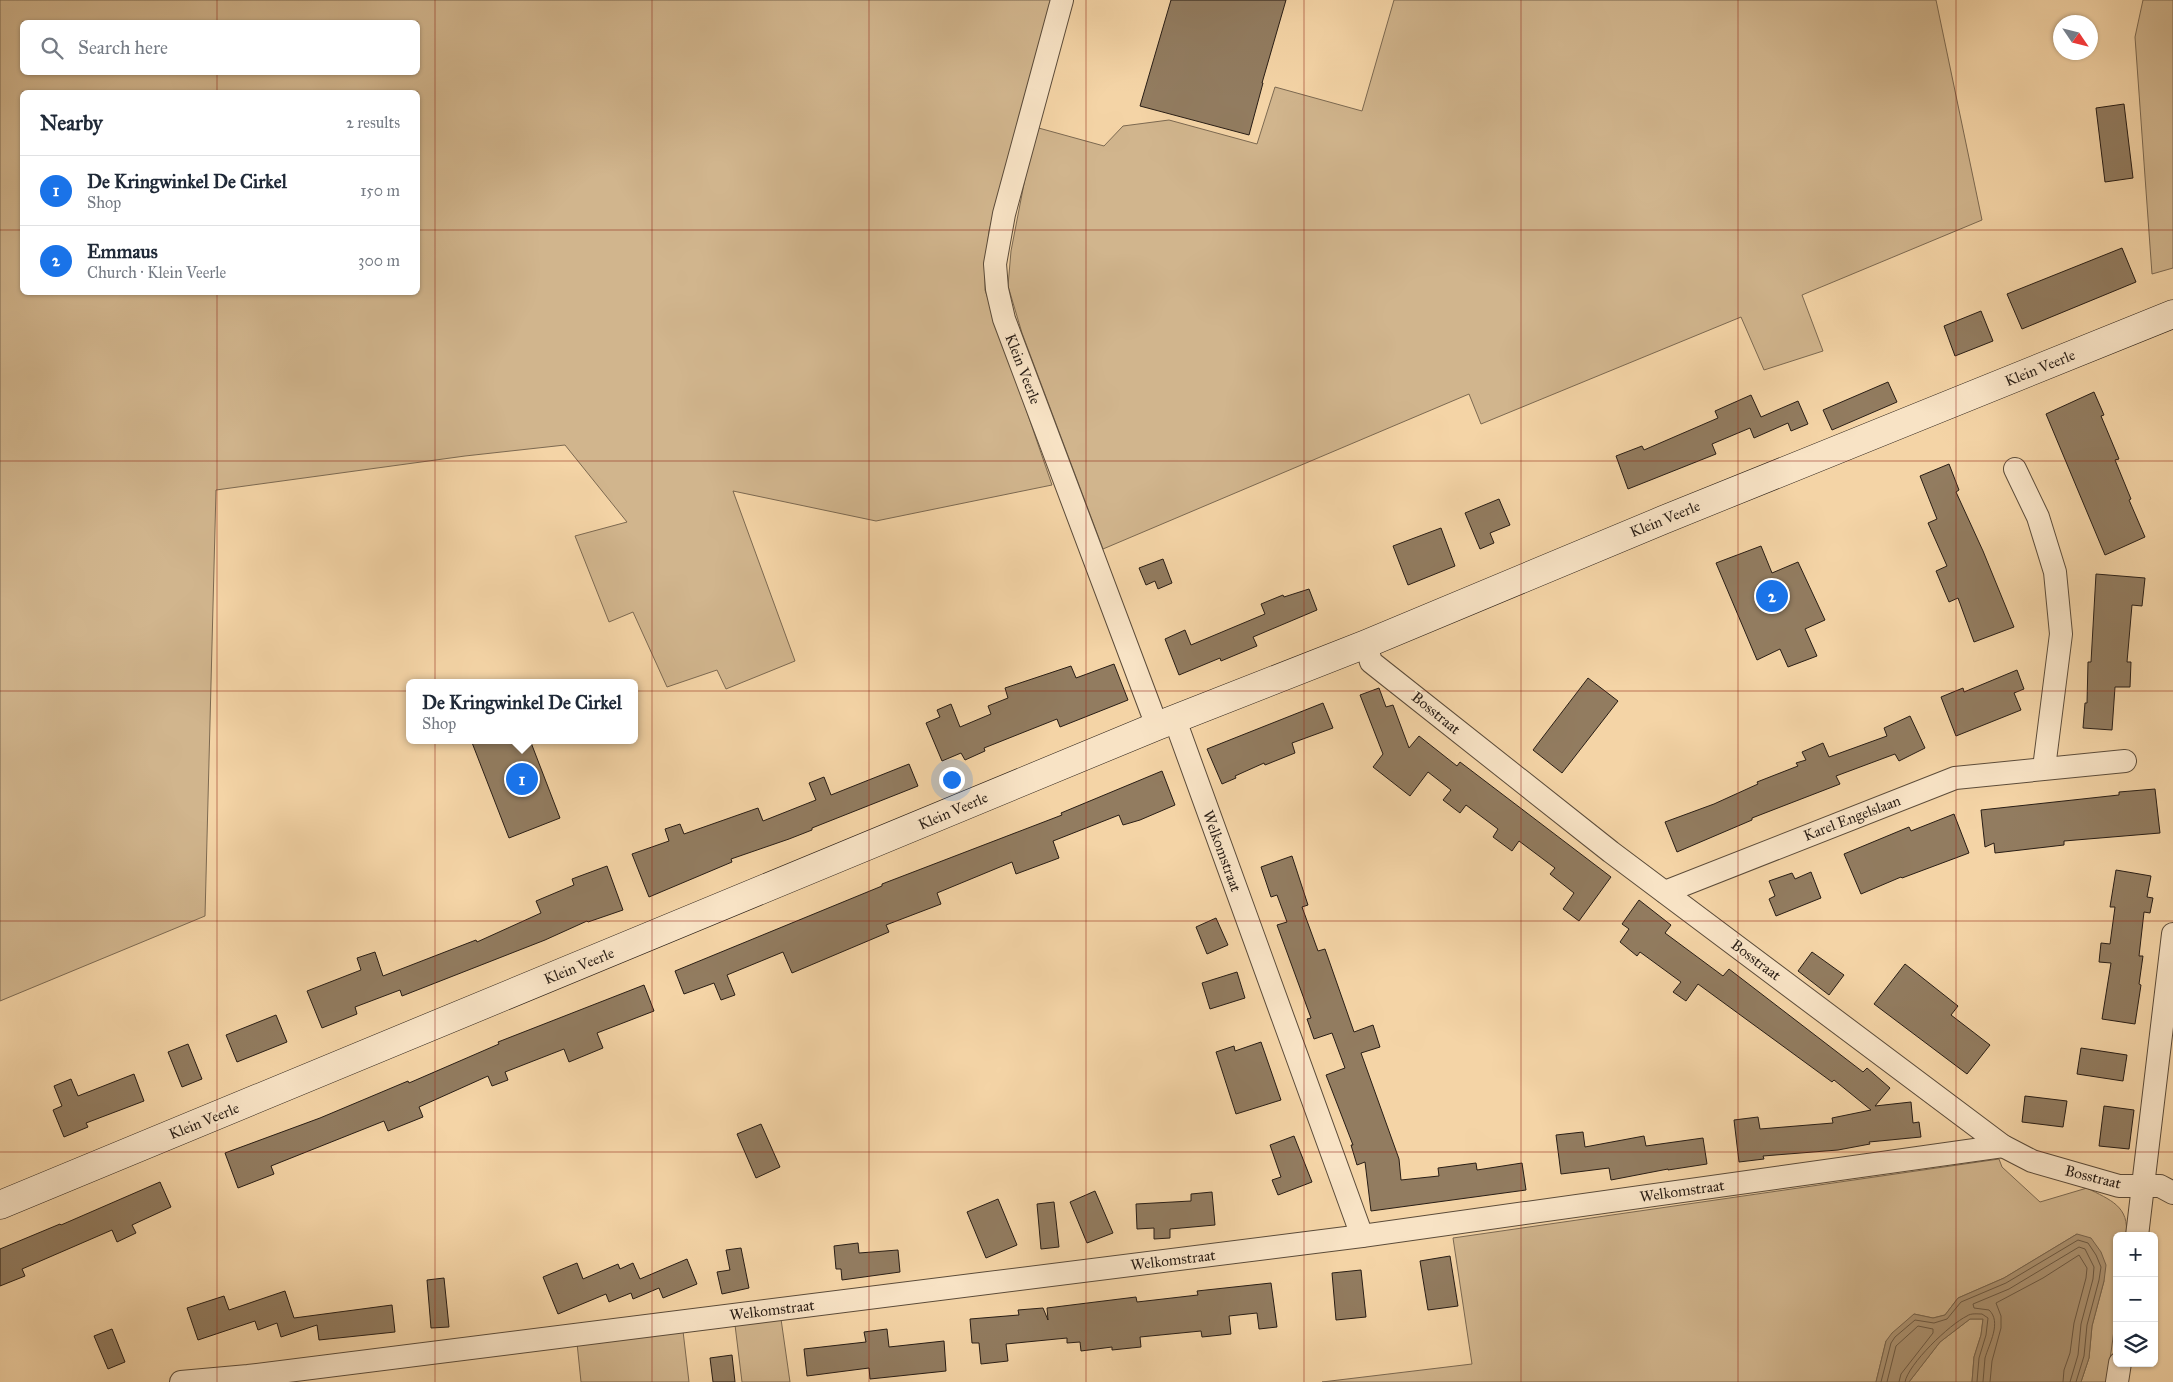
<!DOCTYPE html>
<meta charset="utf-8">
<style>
:root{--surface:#fff;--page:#f6f6f7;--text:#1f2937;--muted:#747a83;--line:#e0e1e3;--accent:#1a73e8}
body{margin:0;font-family:"IM FELL Great Primer",serif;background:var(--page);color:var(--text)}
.controls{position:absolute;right:15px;bottom:15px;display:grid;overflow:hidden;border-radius:8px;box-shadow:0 1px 4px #0004}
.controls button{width:45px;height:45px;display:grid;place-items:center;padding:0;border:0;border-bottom:1px solid var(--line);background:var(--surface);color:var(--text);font:25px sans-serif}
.compass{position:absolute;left:2053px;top:15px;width:45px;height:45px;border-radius:50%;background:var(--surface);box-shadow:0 1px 4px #0004;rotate:125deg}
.you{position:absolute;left:951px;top:779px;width:18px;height:18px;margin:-12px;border:4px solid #fff;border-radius:50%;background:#1a73e8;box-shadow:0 0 0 8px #1a73e833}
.badge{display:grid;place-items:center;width:32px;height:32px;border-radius:50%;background:var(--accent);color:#fff;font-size:16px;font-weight:700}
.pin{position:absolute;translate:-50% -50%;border:2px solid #fff;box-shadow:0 1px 5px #0006}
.popup{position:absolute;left:406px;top:679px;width:232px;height:65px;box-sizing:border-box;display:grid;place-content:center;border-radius:8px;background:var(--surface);filter:drop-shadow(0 1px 4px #0005);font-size:16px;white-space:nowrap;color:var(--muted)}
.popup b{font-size:19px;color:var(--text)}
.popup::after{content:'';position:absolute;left:50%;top:100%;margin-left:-10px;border:10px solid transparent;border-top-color:var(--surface)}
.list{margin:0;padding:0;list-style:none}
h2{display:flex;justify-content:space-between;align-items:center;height:65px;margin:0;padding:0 20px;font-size:21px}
h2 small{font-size:16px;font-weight:400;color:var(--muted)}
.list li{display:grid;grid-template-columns:32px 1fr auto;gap:15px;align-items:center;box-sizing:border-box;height:70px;padding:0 20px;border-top:1px solid var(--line)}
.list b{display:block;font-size:19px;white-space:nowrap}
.list p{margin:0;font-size:16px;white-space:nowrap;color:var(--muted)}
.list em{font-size:16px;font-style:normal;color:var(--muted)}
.icon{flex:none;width:28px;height:28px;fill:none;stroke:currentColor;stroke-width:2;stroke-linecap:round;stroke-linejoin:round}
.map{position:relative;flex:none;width:2173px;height:1382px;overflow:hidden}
.search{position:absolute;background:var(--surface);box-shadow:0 1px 4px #0004;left:20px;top:20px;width:400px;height:55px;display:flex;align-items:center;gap:12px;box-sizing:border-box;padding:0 18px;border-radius:8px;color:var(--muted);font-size:19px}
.panel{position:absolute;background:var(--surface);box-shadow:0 1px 4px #0004;left:20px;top:90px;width:400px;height:205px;border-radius:8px}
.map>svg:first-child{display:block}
</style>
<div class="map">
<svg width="2173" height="1382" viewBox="0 0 2173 1382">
<rect width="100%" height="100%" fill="#f4d4a6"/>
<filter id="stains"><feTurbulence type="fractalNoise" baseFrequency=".004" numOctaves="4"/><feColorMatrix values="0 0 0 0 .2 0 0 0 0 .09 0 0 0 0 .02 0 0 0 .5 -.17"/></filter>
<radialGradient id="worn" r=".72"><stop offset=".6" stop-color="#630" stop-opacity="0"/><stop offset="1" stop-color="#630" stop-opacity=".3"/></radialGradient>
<g fill="#d1b58d" stroke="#7c6951" fill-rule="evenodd">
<path d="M0,0H1055L989,231L985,269V290L1052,485L876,521L733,491L795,661L726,689L717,670L667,687L633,612L609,622L575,536L627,522L565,445L465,456L216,490L205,916L0,1001ZM22,22H418V72H22ZM22,92H418V292H22Z"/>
<polygon points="1394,0 1936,0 1982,220 1802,295 1823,351 1764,370 1741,317 1481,424 1469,394 1103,549 1022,333 1008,286 1011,251 1035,127 1104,146 1123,126 1169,120 1257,144 1275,87 1362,111"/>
<polygon points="2143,0 2173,0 2173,268 2152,274 2135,37"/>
<path d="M1999,1159L2002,1167L2040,1202L2087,1188C2110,1200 2130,1206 2126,1236H2117V1308L2107,1382H2081L2089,1358L2092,1326L2104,1281L2077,1234L2004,1278L1958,1298L1945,1315L1933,1318L1914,1314L1886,1341L1876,1382H1322L1472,1364L1453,1238Z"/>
<polygon points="781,1319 790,1382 742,1382 735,1325"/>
<polygon points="1970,1319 1983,1319 1981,1335 1974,1357 1972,1382 1909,1382 1940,1342"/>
<polygon points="683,1331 689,1382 581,1382 577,1343"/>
</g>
<polygon fill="#af9675" stroke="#79664f" points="2077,1234 2091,1238 2101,1252 2106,1265 2104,1281 2092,1326 2089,1358 2081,1382 1972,1382 1974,1357 1981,1335 1983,1319 1970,1319 1940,1342 1909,1382 1876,1382 1886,1341 1892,1333 1914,1314 1933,1318 1945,1315 1958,1298 2004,1278"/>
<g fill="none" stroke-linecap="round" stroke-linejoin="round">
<g stroke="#6c5a45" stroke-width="1">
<polyline points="1881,1382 1891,1343 1895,1337 1915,1320 1934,1323 1947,1319 1961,1302 2006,1283 2078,1240 2088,1243 2096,1255 2101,1267 2099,1280 2087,1325 2084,1356 2076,1382"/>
<polyline points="1887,1382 1896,1346 1918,1326 1933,1329 1933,1333 1901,1374 1899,1382"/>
<path d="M1905,1382C1908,1364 1950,1324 1967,1316C1971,1313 1977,1314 1982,1314L1988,1318L1986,1335L1979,1358L1977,1382"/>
<path d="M1983,1382C1984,1374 1984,1366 1985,1358C1989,1344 2002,1322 1989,1310L1974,1308L1973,1304L2009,1289L2079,1247L2085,1249L2094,1267L2093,1279L2081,1324L2078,1355L2070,1382"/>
<polyline points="1990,1382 1992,1361 2001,1328 2001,1316 1996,1303 2043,1278 2079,1255 2087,1268 2086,1278 2074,1323 2070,1353 2064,1370 2063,1382"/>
</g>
</g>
<g fill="#927c60" stroke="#281d15">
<polygon points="1171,0 1286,0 1262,83 1263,83 1249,135 1140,106"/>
<polygon points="2124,104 2133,178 2105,182 2096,108"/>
<polygon points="2122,248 2136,282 2022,329 2007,294"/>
<polygon points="1981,311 1993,341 1955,356 1944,326"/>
<polygon points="1888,382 1897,402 1832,430 1823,410"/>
<polygon points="2094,392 2104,415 2101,416 2119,459 2115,460 2131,499 2129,500 2145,537 2105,555 2046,414"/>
<polygon points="1751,395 1761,417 1798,401 1808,424 1791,431 1788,423 1754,438 1750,428 1712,444 1716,454 1628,489 1616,456 1642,446 1644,450 1718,418 1715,411"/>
<polygon points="1949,464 1959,490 1956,492 1983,551 2014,627 1974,642 1958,598 1949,602 1936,571 1947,566 1928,523 1937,519 1920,476"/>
<polygon points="1499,499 1510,525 1490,533 1494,543 1480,549 1465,513"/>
<polygon points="1441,528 1455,566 1408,585 1393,546"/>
<polygon points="1761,546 1772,573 1798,562 1825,620 1805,629 1817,656 1788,667 1780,649 1757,660 1716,563"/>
<polygon points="1163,559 1172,583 1158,589 1155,581 1146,585 1139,568"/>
<polygon points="2096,574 2145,578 2142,606 2132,605 2127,662 2131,662 2130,687 2115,687 2112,730 2083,728 2085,703 2087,703 2088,662 2091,662"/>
<polygon points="1309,589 1317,610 1253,637 1257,646 1221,661 1220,658 1179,675 1165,639 1185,630 1191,645 1265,614 1261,604 1283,595 1284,597"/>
<polygon points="1114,664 1128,700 1060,727 1057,719 984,748 985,751 965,760 961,753 942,761 926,723 940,717 937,710 951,704 960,727 991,714 988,706 1008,698 1005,688 1071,666 1076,678"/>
<polygon points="2017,670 2024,689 2014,693 2021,710 1956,736 1941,697 1963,688 1964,692"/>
<polygon points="1588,678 1618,701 1562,773 1533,750"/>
<polygon points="1379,688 1386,707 1393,705 1409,748 1419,736 1457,766 1460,762 1611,877 1579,921 1563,909 1574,893 1550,874 1555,868 1519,841 1512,851 1493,837 1498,829 1466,805 1460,813 1443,800 1451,790 1428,772 1410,796 1373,767 1383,754 1360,695"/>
<polygon points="1323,703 1333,728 1292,743 1295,753 1265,765 1264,763 1235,776 1236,778 1222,784 1207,749"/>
<polygon points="1910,716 1925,748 1899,761 1895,754 1836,776 1840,784 1752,818 1752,820 1677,852 1665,822 1714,804 1758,784 1757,782 1798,766 1796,763 1806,760 1802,752 1823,743 1829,757 1887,736 1884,728"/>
<polygon points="471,740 530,740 560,818 509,838"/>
<polygon points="909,764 918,786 812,828 812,830 789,839 731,859 732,862 649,897 632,854 669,841 665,829 680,824 684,834 758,808 763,821 816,800 809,783 824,777 831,795"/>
<polygon points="1162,771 1175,805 1140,820 1123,825 1119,815 1053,841 1059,858 1016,874 1012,862 937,893 941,904 886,925 889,932 792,973 783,952 727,975 735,995 721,1000 714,983 684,994 675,971 882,886 882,884 1062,815 1061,813"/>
<polygon points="2155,789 2160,833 2064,841 2064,845 1995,853 1994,843 1985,847 1981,810 2119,795 2119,792"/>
<polygon points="1954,814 1969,853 1902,878 1901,877 1861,894 1844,854 1909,827 1911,831"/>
<polygon points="1292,856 1308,905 1302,907 1318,951 1325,949 1354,1032 1373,1025 1380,1047 1361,1053 1399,1159 1401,1180 1439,1176 1438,1168 1476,1163 1477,1170 1522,1163 1526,1190 1371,1211 1365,1162 1357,1165 1351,1145 1353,1145 1326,1075 1345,1068 1332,1033 1314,1039 1307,1019 1311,1018 1277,925 1287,922 1277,895 1271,897 1261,867"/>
<polygon points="607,866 623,910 588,922 587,921 545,940 402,996 400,990 355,1007 357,1014 322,1028 307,991 361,970 357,958 375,952 383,976 476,940 477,942 541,913 536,901 574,885 572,879"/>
<polygon points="2116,870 2151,876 2147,897 2153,898 2150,913 2144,912 2139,956 2143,956 2139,984 2141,985 2135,1024 2102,1019 2111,963 2099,962 2101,943 2110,944 2115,907 2110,907"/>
<polygon points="1811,872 1821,898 1776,916 1769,899 1775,896 1769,881 1792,873 1795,879"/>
<polygon points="1639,900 1671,925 1665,933 1723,976 1729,969 1863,1072 1867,1068 1890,1088 1875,1106 1911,1102 1913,1123 1919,1122 1921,1137 1869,1142 1870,1144 1838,1150 1763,1156 1764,1159 1739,1162 1734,1120 1758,1117 1760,1129 1833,1123 1832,1118 1871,1110 1834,1080 1832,1082 1698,984 1686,1001 1673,992 1681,982 1640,952 1637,956 1620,942 1629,929 1622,924"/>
<polygon points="1216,918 1228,945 1207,954 1196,927"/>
<polygon points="1812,952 1844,975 1829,995 1798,971"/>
<polygon points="1905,964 1958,1006 1951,1015 1990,1045 1967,1074 1874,1004"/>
<polygon points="1237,972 1245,998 1210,1009 1202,983"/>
<polygon points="644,985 654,1011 597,1033 603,1048 569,1062 564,1049 505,1072 508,1080 492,1086 488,1076 419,1107 423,1117 388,1131 384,1121 271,1166 274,1174 238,1188 225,1153 320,1118 408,1081 409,1083 499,1044 498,1042"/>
<polygon points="276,1015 287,1042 237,1062 226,1035"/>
<polygon points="1261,1042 1281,1100 1236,1114 1216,1052 1234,1046 1235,1051"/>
<polygon points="188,1044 202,1079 182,1087 168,1052"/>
<polygon points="2081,1048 2127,1055 2123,1081 2077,1074"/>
<polygon points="134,1074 144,1101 86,1123 88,1127 64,1137 53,1110 62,1106 54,1086 71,1079 78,1096"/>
<polygon points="2025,1096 2067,1101 2063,1127 2022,1122"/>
<polygon points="2104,1106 2134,1110 2129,1149 2099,1146"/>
<polygon points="761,1124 780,1167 756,1178 737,1134"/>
<polygon points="1583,1132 1585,1147 1644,1136 1646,1146 1703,1138 1707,1164 1668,1170 1668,1169 1611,1180 1609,1168 1561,1174 1556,1135"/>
<polygon points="1294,1136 1312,1182 1278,1195 1272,1180 1281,1177 1270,1145"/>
<polygon points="160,1182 171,1207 132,1225 136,1233 117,1242 112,1230 22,1269 25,1276 0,1286 0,1249 60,1224 61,1225"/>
<polygon points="1095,1191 1113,1233 1087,1243 1070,1202"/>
<polygon points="1212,1192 1215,1225 1170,1229 1170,1238 1154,1239 1154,1228 1137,1229 1136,1204 1191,1201 1191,1194"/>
<polygon points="998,1199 1017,1245 986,1258 967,1212"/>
<polygon points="1054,1202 1059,1247 1041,1249 1037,1204"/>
<polygon points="858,1243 859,1253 898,1250 900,1272 842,1280 841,1269 836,1269 834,1246"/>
<polygon points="741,1248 749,1288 722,1294 717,1272 730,1270 726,1250"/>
<polygon points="1450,1256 1458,1306 1428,1310 1420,1261"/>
<polygon points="687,1259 697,1284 663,1298 659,1288 633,1299 631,1293 609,1302 606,1294 558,1314 543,1277 577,1263 583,1279 618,1264 620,1269 633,1263 640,1279"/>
<polygon points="1361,1270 1366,1317 1336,1320 1332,1273"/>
<polygon points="444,1278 449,1327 431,1328 427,1280"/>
<polygon points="1271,1283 1277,1327 1259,1329 1257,1313 1229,1316 1231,1334 1202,1337 1201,1331 1140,1337 1141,1347 1112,1350 1112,1347 1081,1351 1080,1342 1067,1343 1067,1338 1006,1344 1008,1361 981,1364 979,1343 972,1343 970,1319 1019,1315 1018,1310 1043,1308 1048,1320 1047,1308 1136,1297 1137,1302 1198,1295 1197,1291"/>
<polygon points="285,1291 294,1318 392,1305 395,1332 319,1340 317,1325 281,1337 277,1323 258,1330 255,1321 198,1340 187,1308 224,1296 229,1310"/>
<polygon points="112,1329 125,1362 108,1369 94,1336"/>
<polygon points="887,1329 889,1347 944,1341 946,1371 870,1379 869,1368 807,1376 804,1349 866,1342 864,1332"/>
<polygon points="732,1355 735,1382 713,1382 710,1358"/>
</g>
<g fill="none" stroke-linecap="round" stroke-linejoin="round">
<g stroke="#5b4b39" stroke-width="24">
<g id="street">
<polyline points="1062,0 1004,214 995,264 997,289 1004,319 1157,726"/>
<polyline points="2015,469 2038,517 2055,572 2061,634 2044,768"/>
<polyline points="1366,644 1371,662 1611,852 2003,1146 2032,1161 2119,1186 2160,1186 2173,1193"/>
<polyline points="1175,720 1362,1236"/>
<polyline points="1665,892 1955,778 2125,761"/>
<polyline points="2137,1236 2173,934"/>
<polyline points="181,1382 248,1376 1362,1236 2003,1146"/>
<polyline points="2117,1382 2120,1363"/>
</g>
</g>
<g stroke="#281d15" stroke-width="29">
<polyline id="secondary" points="0,1205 1157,726 1366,644 1663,520 2173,314"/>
</g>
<use href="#street" stroke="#f8e3c5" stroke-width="22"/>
<use href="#secondary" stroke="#f8e3c5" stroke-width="28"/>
</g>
<path fill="none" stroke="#8f2418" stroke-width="1" stroke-opacity="0.55" d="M217,0V22M435,0V1382M652,0V1382M869,0V1382M1086,0V1382M1304,0V1382M1521,0V1382M1738,0V1382M1956,0V1382M217,72V92M0,230H22M418,230H2173M217,292V1382M0,461H2173M0,691H2173M0,921H2173M0,1152H2173"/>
<g text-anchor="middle" stroke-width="4.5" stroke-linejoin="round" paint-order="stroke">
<g font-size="15" fill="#281d15" stroke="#f8e3c5">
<text transform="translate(2040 368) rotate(-22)" y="5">Klein Veerle</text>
<text transform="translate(1023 369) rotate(69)" y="5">Klein Veerle</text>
<text transform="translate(1665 519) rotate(-22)" y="5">Klein Veerle</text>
<text transform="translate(1436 713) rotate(39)" y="5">Bosstraat</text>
<text transform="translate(953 811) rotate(-23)" y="5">Klein Veerle</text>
<text transform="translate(1852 818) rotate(-21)" y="5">Karel Engelslaan</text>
<text transform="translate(1222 851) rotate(70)" y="5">Welkomstraat</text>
<text transform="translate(1756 960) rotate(37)" y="5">Bosstraat</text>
<text transform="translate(579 966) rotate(-22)" y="5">Klein Veerle</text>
<text transform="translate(204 1121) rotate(-22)" y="5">Klein Veerle</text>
<text transform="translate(2093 1177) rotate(14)" y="5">Bosstraat</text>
<text transform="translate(1682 1191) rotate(-8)" y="5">Welkomstraat</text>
<text transform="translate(1173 1260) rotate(-7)" y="5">Welkomstraat</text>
<text transform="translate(772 1310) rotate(-7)" y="5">Welkomstraat</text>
</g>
</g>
<rect width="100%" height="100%" filter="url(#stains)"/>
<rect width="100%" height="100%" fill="url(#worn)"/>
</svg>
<div class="controls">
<button>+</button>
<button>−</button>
<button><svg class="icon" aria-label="layers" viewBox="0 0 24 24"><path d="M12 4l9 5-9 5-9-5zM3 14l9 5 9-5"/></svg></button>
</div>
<svg class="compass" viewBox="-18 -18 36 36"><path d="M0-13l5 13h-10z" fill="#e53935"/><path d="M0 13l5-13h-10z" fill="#747a83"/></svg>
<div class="you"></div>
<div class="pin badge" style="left:522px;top:779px">1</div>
<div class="popup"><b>De Kringwinkel De Cirkel</b>Shop</div>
<div class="pin badge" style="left:1772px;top:596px">2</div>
<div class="search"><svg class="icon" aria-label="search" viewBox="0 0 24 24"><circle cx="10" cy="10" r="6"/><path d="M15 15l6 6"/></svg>Search here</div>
<section class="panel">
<h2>Nearby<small>2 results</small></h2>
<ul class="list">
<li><span class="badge">1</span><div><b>De Kringwinkel De Cirkel</b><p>Shop</p></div><em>150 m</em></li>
<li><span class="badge">2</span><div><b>Emmaus</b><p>Church · Klein Veerle</p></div><em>300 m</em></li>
</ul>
</section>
</div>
